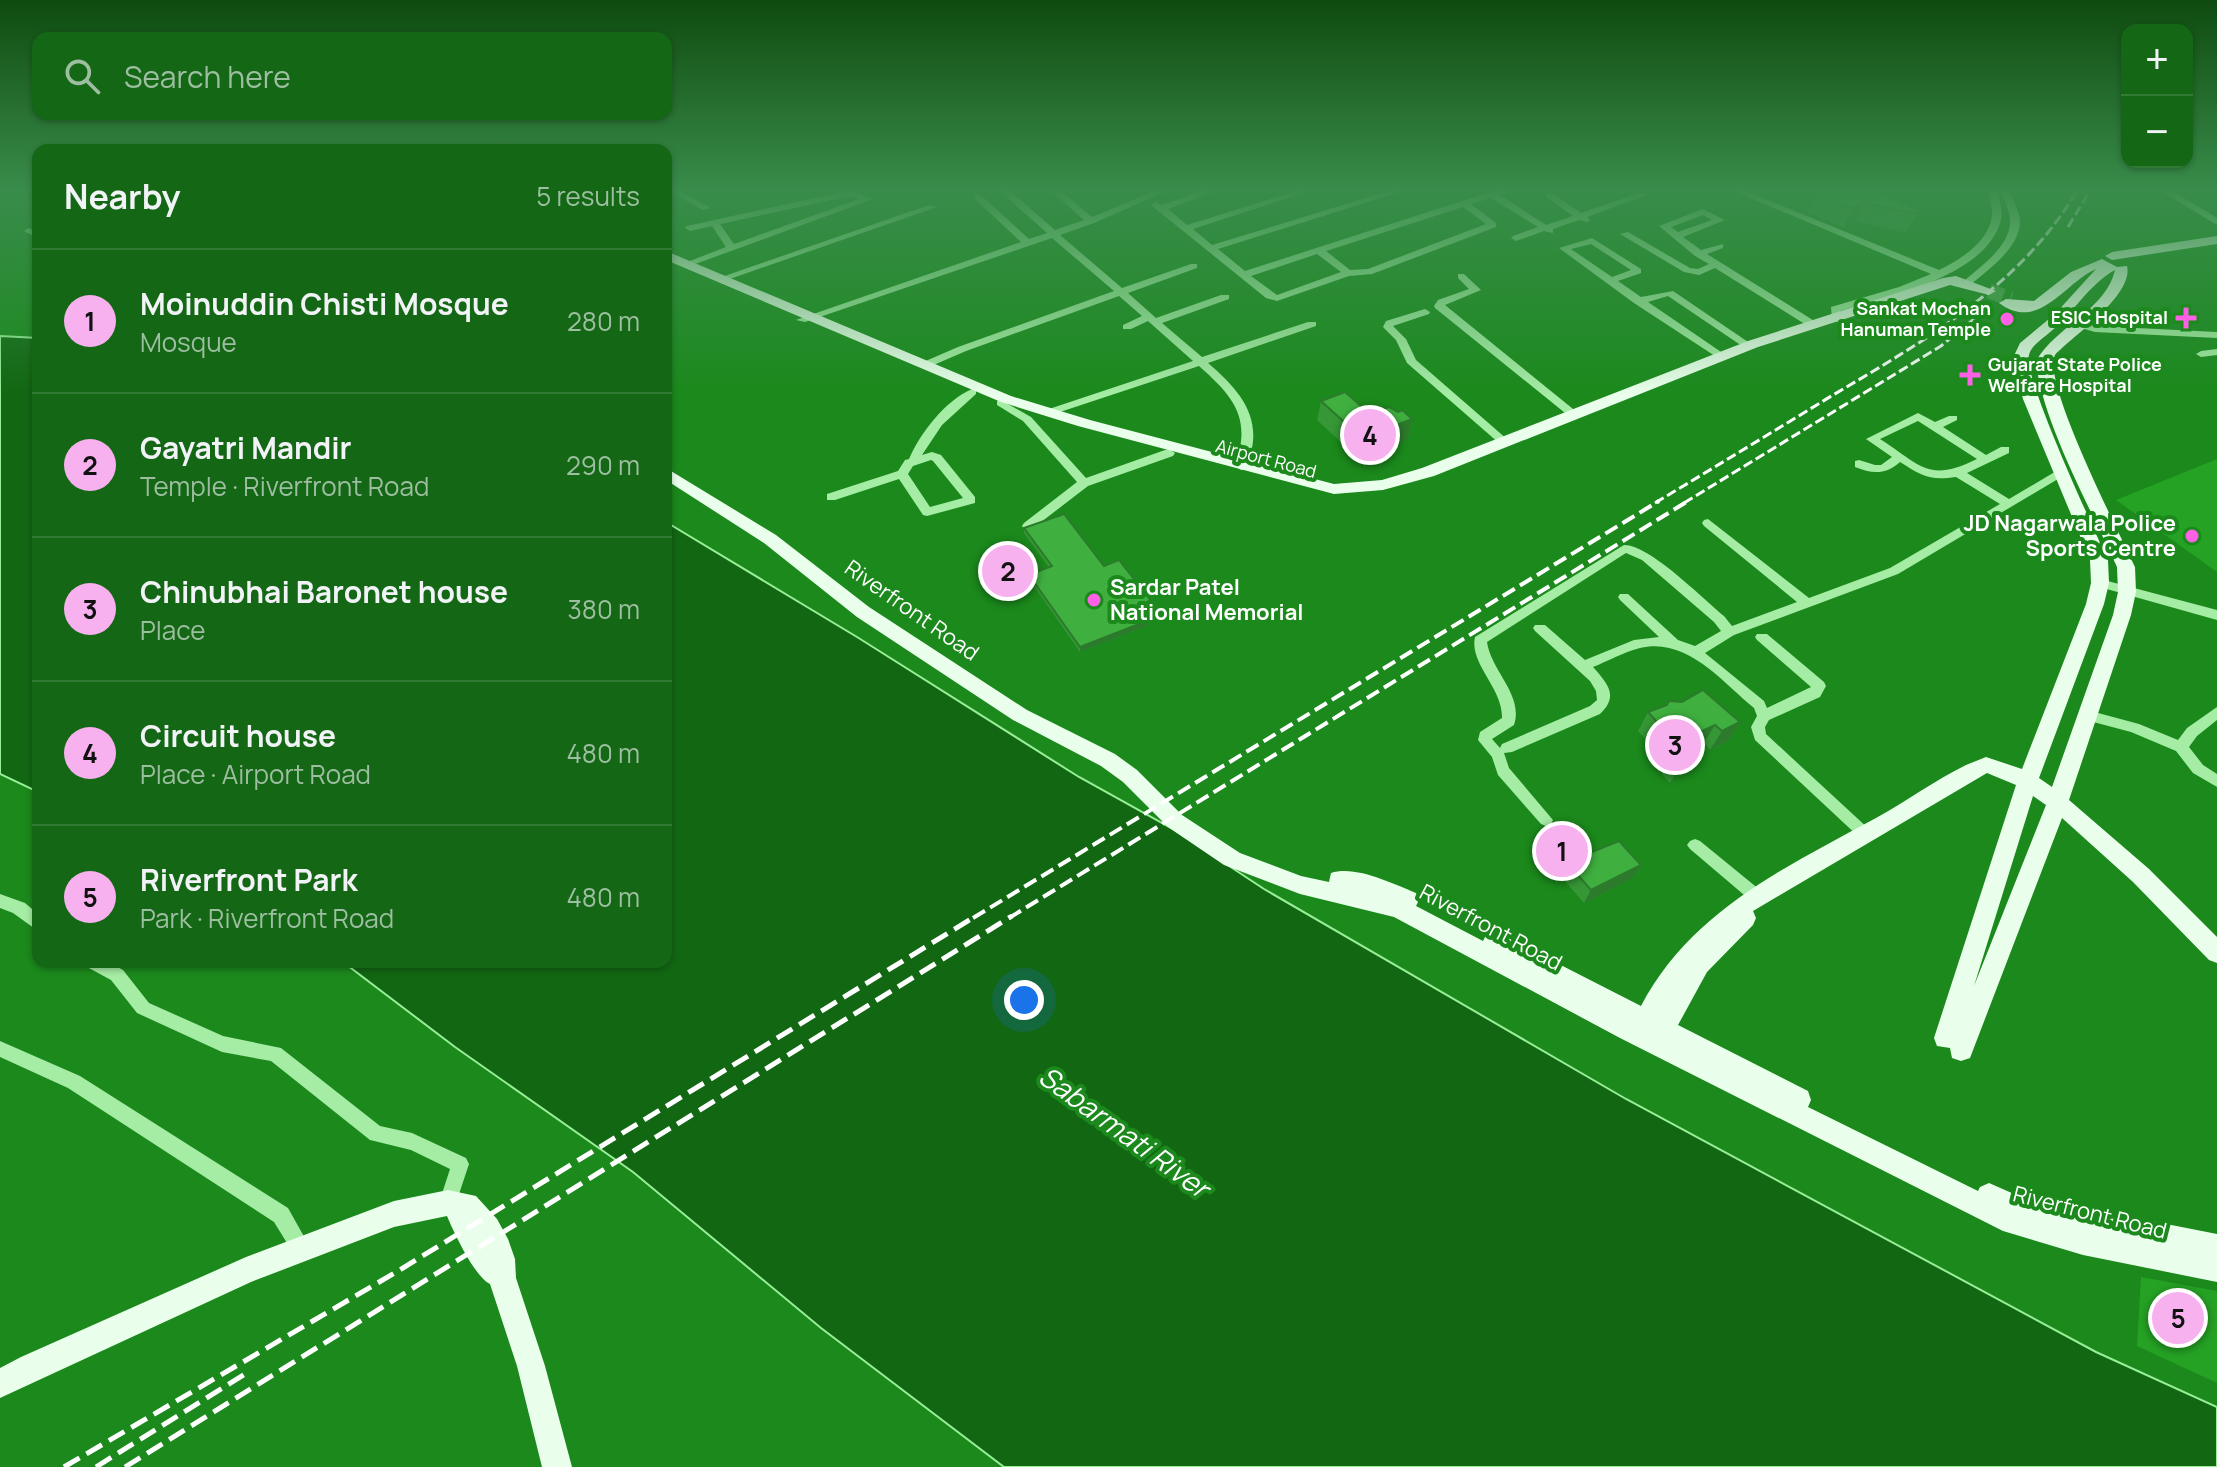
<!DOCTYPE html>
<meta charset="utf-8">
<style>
:root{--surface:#146715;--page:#216f22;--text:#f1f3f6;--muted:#9dbea0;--line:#337b34;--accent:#f7b1ef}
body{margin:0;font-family:Manrope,sans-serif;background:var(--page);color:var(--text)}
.controls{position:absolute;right:24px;top:24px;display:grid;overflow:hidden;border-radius:16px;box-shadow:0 2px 6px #0004}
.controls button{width:72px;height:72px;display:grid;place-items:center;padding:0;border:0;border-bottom:2px solid var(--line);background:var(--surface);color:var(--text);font:40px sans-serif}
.you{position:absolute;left:1024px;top:1000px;width:28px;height:28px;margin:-20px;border:6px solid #fff;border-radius:50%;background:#1a73e8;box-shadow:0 0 0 12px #1a73e833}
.badge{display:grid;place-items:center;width:52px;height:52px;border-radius:50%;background:var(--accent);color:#111;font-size:26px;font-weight:700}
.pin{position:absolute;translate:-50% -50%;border:4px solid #fff;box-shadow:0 2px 8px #0006}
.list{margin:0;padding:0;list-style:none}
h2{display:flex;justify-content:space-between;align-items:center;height:104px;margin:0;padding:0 32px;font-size:34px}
h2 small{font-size:26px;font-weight:400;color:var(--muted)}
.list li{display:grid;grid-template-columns:52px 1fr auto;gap:24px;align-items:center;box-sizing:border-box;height:144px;padding:0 32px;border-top:2px solid var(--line)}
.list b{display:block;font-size:30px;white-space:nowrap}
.list p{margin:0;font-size:26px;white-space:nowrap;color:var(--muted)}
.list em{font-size:26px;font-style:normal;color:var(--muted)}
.icon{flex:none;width:44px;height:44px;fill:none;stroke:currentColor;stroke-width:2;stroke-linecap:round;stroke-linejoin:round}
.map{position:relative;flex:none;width:2217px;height:1467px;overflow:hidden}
.search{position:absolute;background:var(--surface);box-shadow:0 2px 6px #0004;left:32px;top:32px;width:640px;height:88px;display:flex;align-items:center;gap:20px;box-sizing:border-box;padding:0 28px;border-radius:16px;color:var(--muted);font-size:30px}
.panel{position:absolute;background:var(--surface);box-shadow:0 2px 6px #0004;left:32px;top:144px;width:640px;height:824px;border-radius:16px}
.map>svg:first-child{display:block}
</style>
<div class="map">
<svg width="2217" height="1467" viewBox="0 0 2217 1467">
<rect width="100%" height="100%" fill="#1b891c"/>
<g fill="#25a224">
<polygon points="2217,459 2217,572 2116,500"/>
<polygon points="2141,1277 2217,1291 2217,1383 2137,1346"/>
</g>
<g fill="#126713" stroke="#99ef97" stroke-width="2">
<polygon points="0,336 38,338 38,792 0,774"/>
<polygon points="666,522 857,637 1079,777 1173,829 1264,889 1626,1099 2096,1352 2217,1407 2217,1467 1004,1467 821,1328 633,1172 455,1047 343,962 666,962"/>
</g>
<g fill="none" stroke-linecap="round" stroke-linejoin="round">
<polyline stroke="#49a149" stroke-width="15" stroke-dasharray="15 7" stroke-linecap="butt" points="1989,291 2011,299"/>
<g fill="#a5eca4" fill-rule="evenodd">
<polygon points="666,189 676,189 711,208 703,210"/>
<path d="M998,189H1008L1055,230L1084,220L1049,189H1059L1092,217L1159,189H1171L1094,223L1060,235L1122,288L1191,264H1197V268L1128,293L1156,318L1221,295H1229V299L1162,323L1202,357L1308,322H1316V326L1208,363C1242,392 1267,422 1245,469L1241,470L1235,466C1252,418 1234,397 1199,366L1054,414H1046V410L1193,361L1148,321L1131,329H1123V325L1142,316L1119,296L966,351L929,367H921V363L958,347L1114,291L1052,238L805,322L796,320L1021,242L974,198V194H980L1029,239L1047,233Z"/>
<path d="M1207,189H1220L1168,209L1187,225L1302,189H1316L1193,229L1212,245L1395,189H1409L1218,249L1245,271L1499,189H1513L1500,195L1546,225L1573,216L1546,197V193H1552L1581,213L1642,192L1649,194L1587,217L1590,220L1588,222L1579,220L1553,229V233L1544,231L1516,241L1511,238L1513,236L1538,227L1491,198L1471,204L1496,223V227L1372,274L1349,276L1277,301L1266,298L1151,205L1156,202L1162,205ZM1463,207L1486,224L1368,269L1350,270L1326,251ZM1317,254L1341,272L1277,295L1251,276Z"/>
<path d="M1729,189H1741L1939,270C1960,260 1990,241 1992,215C1993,207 1989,198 1988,189H1997C1999,199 2003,210 2001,220C1986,277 1888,296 1840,311L1841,316L1849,322L1844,325L1832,319L1831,307L1899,287L1931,274Z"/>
<path d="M2001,189H2010C2012,200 2019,209 2020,220C2021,247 1989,269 1970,285H1964V281C1981,266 2011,246 2010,220C2010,210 2003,200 2001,189Z"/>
<polygon points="2158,189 2169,189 2217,218 2217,225"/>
<polygon points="2210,189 2217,189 2217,194"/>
<path d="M850,190L873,199L690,266L682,264L726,247L712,226L690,231L685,228L687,226ZM850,196L859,199L734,244L720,224Z"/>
<polygon points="929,205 937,207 724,281 716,279"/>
<path d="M1703,209L1725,220L1683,237L1701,250L1723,244V248L1707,254L1816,322V326H1808L1715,268L1699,275L1684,272L1620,234L1628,232L1690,268L1698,269L1709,264L1695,256L1659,226ZM1703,215L1712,220L1678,232L1671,227Z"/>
<polygon points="29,228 38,232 38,238 24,231"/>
<path d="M1592,238L1641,269V273L1618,281L1641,297L1673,291L1754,346L1749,349L1745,348L1668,296L1648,302L1727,356L1726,358H1718L1634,303L1559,248ZM1591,244L1631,270L1612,277L1571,249Z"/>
<polygon points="1458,274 1464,274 1481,290 1445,305 1578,413 1578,417 1570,417 1435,308 1434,306 1438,300 1469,289 1458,278"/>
<polygon points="1425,309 1430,312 1429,314 1393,326 1406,339 1416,360 1508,440 1508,444 1500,444 1407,363 1396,340 1383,327 1386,321"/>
<polygon points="2081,322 2096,326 2217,332 2217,338 2095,332 2077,327 2077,323"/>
<polygon points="2217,349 2217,355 2201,357 2196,354 2201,351"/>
<path d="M972,389L976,390V394L942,425L922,455L932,452L941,455L975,497V503L927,516L923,515L899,479L835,500H827V494L898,471L905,460L909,459C921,432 945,401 972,389ZM931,460L933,461L963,498L930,507L908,474L913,466Z"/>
<polygon points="1001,400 1031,417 1086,478 1165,450 1169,449 1175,453 1173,456 1088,486 1032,529 1024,529 1022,526 1024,523 1077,482 1023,421 997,405 997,401"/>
<path d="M1918,413L1935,422L1949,416H1957V420L1943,427L1986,455L2001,447H2009V453L1967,473L2009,499L2058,470H2066L2068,473L1898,574L1734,635L1705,653L1764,701L1767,708L1811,687L1757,640L1755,637L1757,634H1767L1824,682L1826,686L1820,697L1769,720L1765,727L1766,734L1870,830L1872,834L1870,838L1865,840L1860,838L1755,740L1751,727L1757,716L1754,708C1721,681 1687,637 1640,648C1624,652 1608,661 1593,667C1608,684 1619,696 1600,714L1512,752L1504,753L1509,768L1553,820L1551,824L1546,826L1541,824L1498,775L1492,757L1478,740L1480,732L1502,718C1503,688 1469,664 1475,637L1624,545C1650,545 1702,598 1724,616L1732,626L1797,602L1704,526L1702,523L1704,520L1708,519L1809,598L1890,568L2000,504L1956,477C1930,481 1922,476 1900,462C1886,475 1872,474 1855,467V461L1859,460L1875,465H1881L1892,457L1866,439ZM1918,421L1977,459C1928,483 1922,466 1880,439ZM1626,553L1642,560L1714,622L1721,631L1695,646L1678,640L1628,594H1620L1618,597L1620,600L1659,637L1634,640L1585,660L1545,625H1535L1533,628L1535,631L1590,681L1596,691L1597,700L1590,706L1502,744L1500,748L1492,739L1514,725C1524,695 1491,671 1487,642Z"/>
<polygon points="2100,579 2217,610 2217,620 2096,586 2094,583"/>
<polygon points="2217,707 2217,720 2197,736 2189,747 2203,765 2217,774 2217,787 2193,773 2176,751 2131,732 2082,719 2080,715 2087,710 2139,724 2178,740 2187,728"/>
<polygon points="1695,839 1700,841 1760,890 1763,895 1760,900 1755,902 1750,900 1690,849 1687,845 1690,841"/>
<polygon points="0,894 25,903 38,914 38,931 13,913 0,908"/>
<polygon points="85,962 108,962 123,970 149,1003 223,1036 281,1048 380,1126 412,1133 466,1158 469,1164 454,1209 448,1212 442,1209 439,1203 450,1169 411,1150 370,1140 271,1061 222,1052 137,1013 111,980 87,967"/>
<polygon points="0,1041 80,1076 288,1208 311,1249 309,1256 302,1258 295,1256 274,1222 68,1088 0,1057"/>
</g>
<g fill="#eaffeb" fill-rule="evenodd">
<polygon points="2217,236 2217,244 2112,260 2105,256 2112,252"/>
<polygon points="666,251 1011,396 1090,420 1334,484 1382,480 1422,468 1748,341 1943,278 1956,276 1996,291 1989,295 1950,285 1758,347 1434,476 1383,490 1334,494 1078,426 1001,402 666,260"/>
<path d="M2102,259L2117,267L2127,266C2134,295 2074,335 2055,355C2041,381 2120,534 2135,567L2136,592L2131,615L2069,800L2149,869L2217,937V963L2209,960L2133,882L2062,818L1970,1058L1961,1061L1952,1058L1950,1048L1937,1046L1934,1038L2016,785L1987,773L1753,911L1756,918L1753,925L1707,972L1678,1025L1808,1091L1811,1100L1808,1107L1978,1191L1980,1187L1989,1183L2014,1194L2217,1234V1282L2083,1255L2003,1231L1620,1038L1394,917L1300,894L1224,865L1168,827L1123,782L1101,766L1013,720L857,617L764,543L666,480V468L776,535L869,607L1027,710L1115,754L1137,770L1182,815L1240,853L1301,876L1329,882L1331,873C1356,865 1393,884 1416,893L1419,900L1416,906L1483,941L1486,935L1494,932L1502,935L1641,1006C1691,911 1786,867 1876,818C1907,801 1935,780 1966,765L1986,757L2022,769L2086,604L2091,583L2090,560L2023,399L2013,358L2020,343L2055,314L2096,269C2065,282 2039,333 1999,303L2006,299L2034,301L2071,272ZM2115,270C2106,310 2056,326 2036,361C2041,420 2092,511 2117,567L2118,592L2113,615L2052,787L2039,778L2104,604L2109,583L2108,560C2094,529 2023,378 2029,355C2031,346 2042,339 2049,333C2072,315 2089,284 2115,270ZM2033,796L2046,805L1974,986Z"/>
<path d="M448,1190L476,1196L497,1219L508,1239L515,1259L516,1278L545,1366L572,1467H542L517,1366L490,1284C475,1277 454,1233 447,1216L394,1227L251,1282L0,1398V1368L21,1357L246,1257L394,1201Z"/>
</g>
<g stroke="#fff" stroke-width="3" stroke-dasharray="10 4" stroke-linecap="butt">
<polyline points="2068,227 2091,189"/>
<path d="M1655,503C1715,467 1774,431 1833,395C1926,340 2022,285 2078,189"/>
<polyline points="1684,503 1941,346 1990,306"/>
</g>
<g stroke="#fff" stroke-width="4" stroke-dasharray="14 6" stroke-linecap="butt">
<polyline points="973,918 1659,501"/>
<polyline points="1009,918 1688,501"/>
</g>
<g stroke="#fff" stroke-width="5" stroke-dasharray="18 8" stroke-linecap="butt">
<polyline points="64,1467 398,1271 976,916"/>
<polyline points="96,1467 245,1374"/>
<polyline points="125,1467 1012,916"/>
</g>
</g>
<g fill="#369736">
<polygon points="1806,189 1860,189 1917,214 1906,233 1855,221 1844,227 1807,212 1816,193"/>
<polygon points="1321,401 1370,414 1412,419 1408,439 1358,458 1317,420"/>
<polygon points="1024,528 1104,566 1162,615 1161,620 1080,652 1029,579 1029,575 1049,567 1024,533"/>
<polygon points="1648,712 1740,722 1728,741 1710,750 1704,743 1693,748 1685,763 1681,765 1670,783 1662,774 1666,762 1638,731"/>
<polygon points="1587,854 1641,865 1633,878 1584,903 1563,879 1570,866 1584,859"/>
</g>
<g fill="#2c7b2c">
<polygon points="1864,202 1855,221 1844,227 1853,208"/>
<polygon points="1412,419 1408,439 1358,458 1362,438"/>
<polygon points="1162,615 1161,620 1080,652 1080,647"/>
<polygon points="1740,722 1728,741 1710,750 1722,731"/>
<polygon points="1715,725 1704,743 1693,748 1685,763 1681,765 1681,754 1689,737"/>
<polygon points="1641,865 1633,878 1584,903 1591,890"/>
</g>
<g fill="#3fb03f" stroke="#2c7b2c" stroke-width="2">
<polygon points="1821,189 1872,189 1918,210 1917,214 1864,202 1853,208 1816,193"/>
<polygon points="1345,392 1370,414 1389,407 1398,412 1402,410 1412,419 1362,438 1321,401"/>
<polygon points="1064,514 1104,566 1119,560 1162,615 1080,647 1029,575 1052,566 1024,528"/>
<polygon points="1703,690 1740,722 1722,731 1715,725 1689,737 1696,744 1684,750 1681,765 1672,756 1677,744 1648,712 1667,705 1669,701 1682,702"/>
<polygon points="1619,841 1641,865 1591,890 1570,866 1589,857 1587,854"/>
</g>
<linearGradient id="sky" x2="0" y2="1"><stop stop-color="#0f4b0f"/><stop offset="0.48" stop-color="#398c4b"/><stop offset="1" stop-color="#398c4b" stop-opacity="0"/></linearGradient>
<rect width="2217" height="395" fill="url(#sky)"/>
<g fill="#fe61e6" stroke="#1b891c" stroke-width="3">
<path d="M2182 306h8v8h8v8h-8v8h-8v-8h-8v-8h8z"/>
<circle cx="2007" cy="319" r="8"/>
<path d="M1966 363h8v8h8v8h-8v8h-8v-8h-8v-8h8z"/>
<circle cx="2192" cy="536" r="8"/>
<circle cx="1094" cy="600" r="8"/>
</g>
<g text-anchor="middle" stroke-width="8" stroke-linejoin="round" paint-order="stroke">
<g font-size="18" font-weight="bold" fill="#fff" stroke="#1b891c" text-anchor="end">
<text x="1991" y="315">Sankat Mochan<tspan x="1991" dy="21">Hanuman Temple</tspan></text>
<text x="2168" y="324">ESIC Hospital</text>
<text x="1988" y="371" text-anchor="start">Gujarat State Police<tspan x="1988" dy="21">Welfare Hospital</tspan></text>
</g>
<g font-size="18" fill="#fff" stroke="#1b891c">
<text transform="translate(1266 459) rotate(15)" y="6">Airport Road</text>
</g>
<g font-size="22" font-weight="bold" fill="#fff" stroke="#1b891c" text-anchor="end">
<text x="2176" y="531">JD Nagarwala Police<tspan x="2176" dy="25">Sports Centre</tspan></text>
<text x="1110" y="595" text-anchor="start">Sardar Patel<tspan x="1110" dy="25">National Memorial</tspan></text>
</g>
<g font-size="22" fill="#fff" stroke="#1b891c">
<text transform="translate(912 610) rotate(35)" y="8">Riverfront Road</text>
<text transform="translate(1491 927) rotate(28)" y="8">Riverfront Road</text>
<text transform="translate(2090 1212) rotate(14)" y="8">Riverfront Road</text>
</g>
<g font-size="28" font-style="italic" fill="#fff" stroke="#1b891c">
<text transform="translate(1124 1132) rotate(36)" y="10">Sabarmati River</text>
</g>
</g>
</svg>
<div class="controls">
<button>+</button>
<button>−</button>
</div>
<div class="you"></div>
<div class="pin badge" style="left:1562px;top:851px">1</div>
<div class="pin badge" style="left:1008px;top:571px">2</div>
<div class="pin badge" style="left:1675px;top:745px">3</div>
<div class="pin badge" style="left:1370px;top:435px">4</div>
<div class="pin badge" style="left:2178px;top:1318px">5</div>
<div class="search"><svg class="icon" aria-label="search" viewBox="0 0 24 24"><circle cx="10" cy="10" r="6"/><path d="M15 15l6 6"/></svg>Search here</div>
<section class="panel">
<h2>Nearby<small>5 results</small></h2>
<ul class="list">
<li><span class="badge">1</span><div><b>Moinuddin Chisti Mosque</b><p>Mosque</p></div><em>280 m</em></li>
<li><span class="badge">2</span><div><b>Gayatri Mandir</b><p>Temple · Riverfront Road</p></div><em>290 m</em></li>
<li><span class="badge">3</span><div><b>Chinubhai Baronet house</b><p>Place</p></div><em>380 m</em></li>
<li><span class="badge">4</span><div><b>Circuit house</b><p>Place · Airport Road</p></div><em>480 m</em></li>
<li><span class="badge">5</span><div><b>Riverfront Park</b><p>Park · Riverfront Road</p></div><em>480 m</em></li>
</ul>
</section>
</div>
